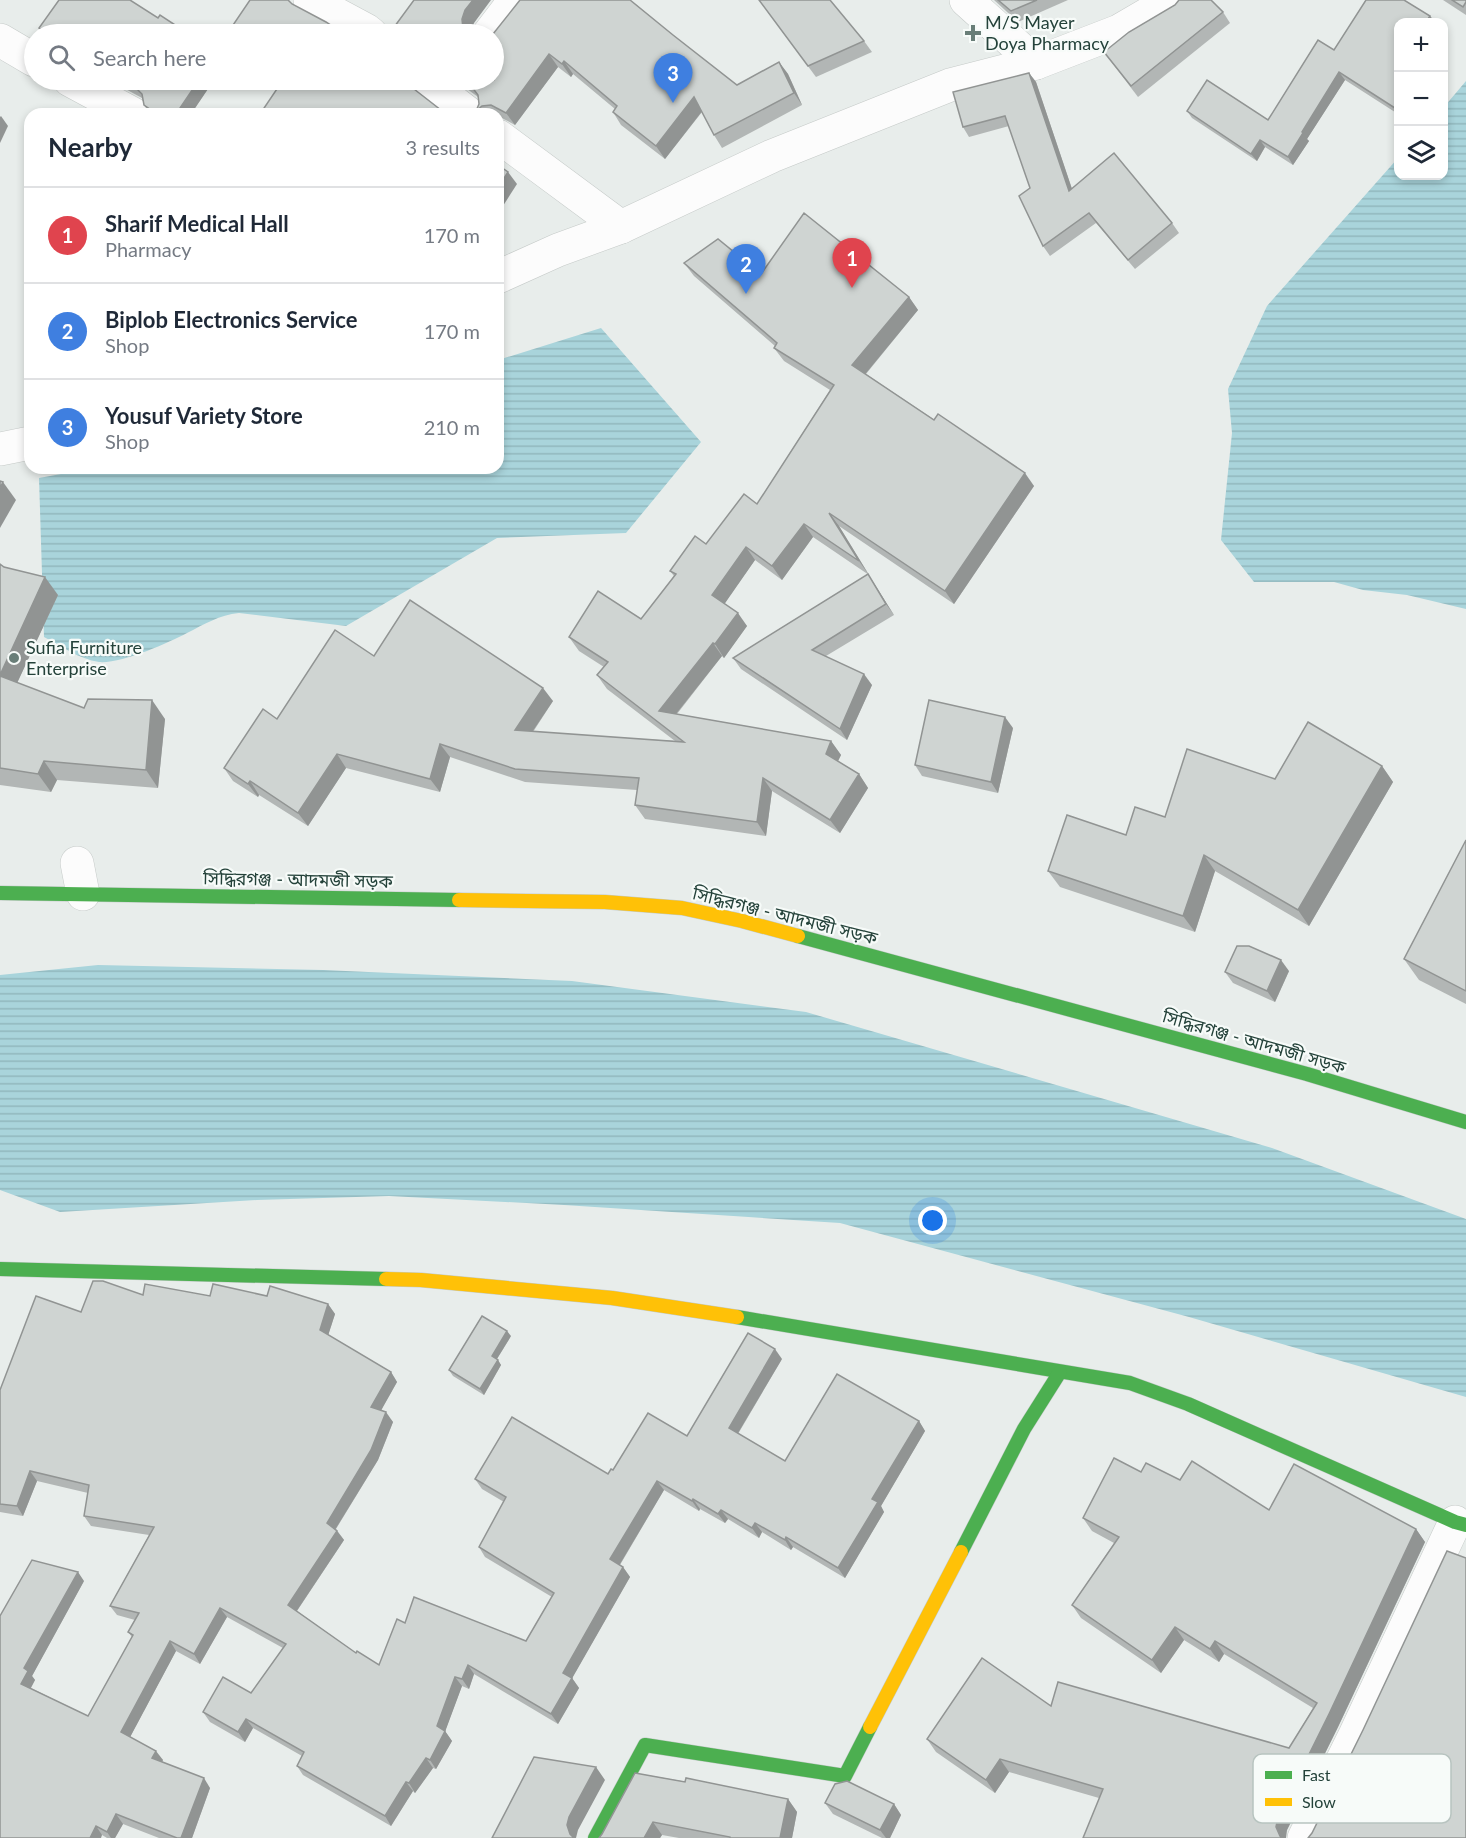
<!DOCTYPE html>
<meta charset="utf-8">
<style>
:root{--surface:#fff;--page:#f6f6f7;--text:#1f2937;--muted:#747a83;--line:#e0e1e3;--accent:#b45309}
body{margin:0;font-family:Lato,"Noto Sans Bengali",sans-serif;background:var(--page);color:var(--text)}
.controls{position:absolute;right:18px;top:18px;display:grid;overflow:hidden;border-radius:12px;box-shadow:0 3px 9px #0003}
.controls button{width:54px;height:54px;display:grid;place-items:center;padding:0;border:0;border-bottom:2px solid var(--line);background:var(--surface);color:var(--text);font:30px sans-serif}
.you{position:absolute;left:933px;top:1221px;width:21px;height:21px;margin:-15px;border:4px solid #fff;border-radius:50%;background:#1a73e8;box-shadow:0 0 0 9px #1a73e833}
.badge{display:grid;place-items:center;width:39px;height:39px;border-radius:50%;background:var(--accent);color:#fff;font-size:20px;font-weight:700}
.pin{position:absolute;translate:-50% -50px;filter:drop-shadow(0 2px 3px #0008)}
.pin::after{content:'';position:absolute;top:32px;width:21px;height:18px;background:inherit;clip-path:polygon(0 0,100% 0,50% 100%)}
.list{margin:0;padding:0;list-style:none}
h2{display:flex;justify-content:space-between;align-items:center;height:78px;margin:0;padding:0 24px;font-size:26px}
h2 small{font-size:20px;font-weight:400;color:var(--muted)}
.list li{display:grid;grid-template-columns:39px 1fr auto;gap:18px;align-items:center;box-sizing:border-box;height:96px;padding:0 24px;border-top:2px solid var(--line)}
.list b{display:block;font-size:22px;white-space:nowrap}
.list p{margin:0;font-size:20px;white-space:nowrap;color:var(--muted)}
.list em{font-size:20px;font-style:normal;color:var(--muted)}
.icon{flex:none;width:33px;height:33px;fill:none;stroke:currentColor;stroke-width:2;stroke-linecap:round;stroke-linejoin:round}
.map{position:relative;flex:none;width:1466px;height:1838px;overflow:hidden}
.search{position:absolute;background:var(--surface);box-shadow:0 3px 9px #0003;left:24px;top:24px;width:480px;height:66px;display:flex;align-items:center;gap:15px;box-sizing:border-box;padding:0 21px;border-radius:33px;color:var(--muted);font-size:22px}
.panel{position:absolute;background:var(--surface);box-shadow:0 3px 9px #0003;left:24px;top:108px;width:480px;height:366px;border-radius:18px}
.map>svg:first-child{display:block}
</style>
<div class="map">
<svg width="1466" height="1838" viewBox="0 0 1466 1838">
<defs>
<pattern id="water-rules" width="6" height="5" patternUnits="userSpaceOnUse" patternTransform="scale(1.5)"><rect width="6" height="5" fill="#a9d4db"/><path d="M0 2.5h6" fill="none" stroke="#91b7bd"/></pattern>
</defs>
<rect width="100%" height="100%" fill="#e8edeb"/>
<g fill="url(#water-rules)">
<polygon points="1466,81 1466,609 1407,595 1363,590 1334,582 1254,582 1221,540 1232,433 1228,389 1267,306 1398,158 1398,176 1444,176 1444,107"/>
<path d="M601,328L701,442L626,533L497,538L346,626L239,613C219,615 205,624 187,633C168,643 121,664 99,662C79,659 61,646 44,637L39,478L94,468H498V360Z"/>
<polygon points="98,965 323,970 572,981 806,1012 1272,1148 1466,1219 1466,1397 1189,1317 840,1223 564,1205 389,1196 257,1200 60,1212 0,1190 0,975"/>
</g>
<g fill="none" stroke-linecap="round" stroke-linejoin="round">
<g stroke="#c5cac8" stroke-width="34">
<g id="street">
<polyline points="310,0 366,30 371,34"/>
<polyline points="966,0 1036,63"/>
<polyline points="489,34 515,0"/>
<polyline points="0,40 34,60"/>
<polyline points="70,80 133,114"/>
<polyline points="425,80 469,114"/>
<polyline points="498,136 621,227"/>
<polyline points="498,277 558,250 621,227 772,156 950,85 1036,63 1119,31 1172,0"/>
<polyline points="0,449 30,443"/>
<polyline points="77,863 83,894"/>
<polyline points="1304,1838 1355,1735 1455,1522"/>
</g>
</g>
<g stroke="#c3cbc8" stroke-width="15">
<g id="fast">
<polyline points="0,893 459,900"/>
<polyline points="798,936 1307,1074 1466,1122"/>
<polyline points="0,1269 386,1279"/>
<polyline points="737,1317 1130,1383 1188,1404 1455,1522 1466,1525"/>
<polyline points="961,1552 1024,1429 1060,1372"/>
<polyline points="595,1838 645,1745 845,1776 870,1727"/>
</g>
</g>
<g stroke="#c3cbc8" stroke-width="15">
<g id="slow">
<polyline points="459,900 605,902 682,908 742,921 798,936"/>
<polyline points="386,1279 421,1280 612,1298 737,1317"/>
<polyline points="870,1727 961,1552"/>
</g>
</g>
<use href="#street" stroke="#fcfcfc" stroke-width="33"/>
<use href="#fast" stroke="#4caf50" stroke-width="14"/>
<use href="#slow" stroke="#ffc107" stroke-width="14"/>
</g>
<g fill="#b2b6b5">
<polygon points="994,0 1068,0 1018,22"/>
<polygon points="1366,0 1404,0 1430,16 1435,22 1398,22 1398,114 1345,80 1307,139 1309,141 1293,165 1265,147 1257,161 1192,118 1187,111 1207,80 1268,120 1318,40 1334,50"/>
<polygon points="1443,0 1466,0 1466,15"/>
<polygon points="633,2 673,35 737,85 779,62 788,74 802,105 722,148 714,135 702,112 665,159 621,125 613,112 615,109 573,74 571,77 558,67 515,125 500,117 498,118 498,114 478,114 476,111 479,104 478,97 455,80 494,80"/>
<polygon points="1175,5 1223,12 1230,23 1138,97 1104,52"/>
<polygon points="767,11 864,41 872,52 816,77"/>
<polygon points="1029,73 1036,82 1072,189 1172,223 1179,233 1135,269 1096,223 1050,256 1043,246 1030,188 1009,126 969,137 963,127"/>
<polygon points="109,80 214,80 191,114 150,114 144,105 142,98"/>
<polygon points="684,263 909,297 918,310 866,374 1034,486 954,604 839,526 869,575 813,537 782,580 755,560 724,604 747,626 724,658 722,656 677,714 831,741 841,755 838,761 859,774 868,788 840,833 772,791 766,836 645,819 635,805 637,790 525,782 450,757 440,792 346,768 308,826 259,795 258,797 233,781 224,768 277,719 374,656 553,701 533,732 675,741 607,689 597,675 604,667 579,651 569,637 641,619 674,576 670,571 706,544 757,504 830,390 784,361 774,348 775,346 694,276"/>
<polygon points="0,564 4,567 58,595 17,683 84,708 165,719 158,788 57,780 51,792 0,785"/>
<polygon points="868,574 894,615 826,656 872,685 847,740 741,669 733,658"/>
<polygon points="1013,728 998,793 922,776 915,765"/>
<polygon points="1382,766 1393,782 1309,926 1215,871 1195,932 1060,887 1048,871 1165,817 1275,779"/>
<polygon points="1466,840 1466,1004 1419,980 1404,959"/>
<polygon points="1289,971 1275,1002 1233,983 1225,972"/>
<polygon points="143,1295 267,1296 328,1304 335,1314 328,1335 391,1372 397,1382 381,1410 393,1422 378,1460 336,1529 344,1540 297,1611 356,1653 379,1665 405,1623 526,1641 552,1597 485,1557 479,1547 504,1502 482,1489 475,1479 608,1474 687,1436 782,1359 738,1434 785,1461 919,1421 925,1431 881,1506 884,1512 845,1578 793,1547 791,1550 762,1532 759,1538 728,1519 725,1523 700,1509 699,1511 664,1490 620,1565 623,1567 630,1577 572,1678 579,1688 558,1724 474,1674 469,1689 462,1686 445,1731 452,1741 436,1769 433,1768 415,1793 413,1791 391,1826 303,1775 297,1766 302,1756 253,1728 245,1742 210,1722 203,1712 251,1693 283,1648 227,1617 200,1664 176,1651 130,1737 163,1760 162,1762 210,1788 192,1838 159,1838 123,1824 115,1838 107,1838 102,1835 0,1838 0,1616 84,1581 32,1676 35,1680 31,1688 88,1716 132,1637 128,1632 135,1620 117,1615 110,1606 149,1535 91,1526 84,1516 88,1493 37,1481 23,1516 0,1512 0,1390 81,1312"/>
<polygon points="511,1336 497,1359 501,1365 484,1395 453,1376 449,1370"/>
<polygon points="1141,1472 1180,1480 1269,1510 1416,1529 1425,1542 1338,1727 1287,1830 1099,1798 1009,1772 995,1793 936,1752 927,1739 1051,1706 1289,1748 1313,1708 1224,1654 1219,1662 1184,1640 1161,1673 1081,1618 1072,1605 1114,1543 1092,1531 1083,1518"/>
<polygon points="635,1773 788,1799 797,1812 792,1838 679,1838 662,1835 660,1838 599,1838 602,1834"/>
<polygon points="825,1803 894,1804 901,1815 890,1838 882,1838 833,1814"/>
</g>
<g fill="#919493">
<polygon points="473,0 491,0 474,23 471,31 471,34 467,34 463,29 462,19 465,10"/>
<polygon points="1430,16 1435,22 1426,22"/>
<polygon points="549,54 558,67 515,125 506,113"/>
<polygon points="564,61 573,74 571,77 562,64"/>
<polygon points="779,62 788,74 802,105 794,93"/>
<polygon points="1339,72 1345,80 1307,139 1309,141 1293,165 1288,157 1302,132"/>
<polygon points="1029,73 1036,82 1076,201 1069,191"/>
<polygon points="199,80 214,80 191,114 176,114"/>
<polygon points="694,97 703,110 665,159 656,146"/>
<polygon points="1,116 8,126 0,143 0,117"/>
<polygon points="1260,140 1265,147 1257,161 1251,154"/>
<polygon points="508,172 517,184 501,209 498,205 498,188"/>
<polygon points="909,297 918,310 862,378 852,365"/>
<polygon points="1025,473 1034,486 954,604 945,591"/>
<polygon points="3,482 16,500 0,528 0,488"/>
<polygon points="829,513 839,526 869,575 859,561"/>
<polygon points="804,524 813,537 782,580 772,566"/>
<polygon points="746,547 755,560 721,609 712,595"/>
<polygon points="868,574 875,585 894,615 886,604"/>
<polygon points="45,577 58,595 12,694 0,677 0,675"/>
<polygon points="738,613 747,626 724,658 715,644"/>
<polygon points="713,643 722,656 668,724 659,711"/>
<polygon points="864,674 872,685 847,740 840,729"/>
<polygon points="543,688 553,701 524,744 515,730"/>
<polygon points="152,700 165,719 158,788 146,770"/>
<polygon points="1005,717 1013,728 998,793 991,782"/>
<polygon points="831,741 841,755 835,767 826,754"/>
<polygon points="440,744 450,757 440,792 430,779"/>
<polygon points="337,754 346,768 308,826 298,813"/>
<polygon points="44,761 57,780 51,792 38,774"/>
<polygon points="1382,766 1393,782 1309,926 1298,910"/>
<polygon points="859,774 868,788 840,833 830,820"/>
<polygon points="763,778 772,791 766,836 757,822"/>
<polygon points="250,781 259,795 258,797 248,784"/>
<polygon points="1204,855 1215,871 1195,932 1183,916"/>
<polygon points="1281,960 1289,971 1275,1002 1267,991"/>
<polygon points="328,1304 335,1314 327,1339 320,1330"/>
<polygon points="507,1331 511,1336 495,1362 492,1356"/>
<polygon points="775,1349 782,1359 735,1438 729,1428"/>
<polygon points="498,1360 501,1365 484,1395 480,1389"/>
<polygon points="391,1372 397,1382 378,1416 371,1407"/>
<polygon points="386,1412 393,1422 378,1460 333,1533 327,1523"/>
<polygon points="919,1421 925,1431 881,1506 884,1512 845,1578 838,1568 872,1499"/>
<polygon points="30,1471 37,1481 23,1516 17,1506"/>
<polygon points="657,1481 664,1490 617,1569 610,1559"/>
<polygon points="693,1499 700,1509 699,1511 692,1501"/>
<polygon points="721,1510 728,1519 725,1523 718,1514"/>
<polygon points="755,1523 762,1532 759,1538 752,1528"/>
<polygon points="1416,1529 1425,1542 1338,1727 1287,1830 1286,1838 1281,1838 1276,1827 1278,1817"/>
<polygon points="337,1531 344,1540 294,1615 288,1605"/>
<polygon points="786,1537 793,1547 791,1550 785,1540"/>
<polygon points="623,1567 630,1577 570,1682 563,1673"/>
<polygon points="78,1572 84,1581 32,1676 35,1680 28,1693 21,1684 24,1668"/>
<polygon points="220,1608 227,1617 200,1664 194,1654"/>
<polygon points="1175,1627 1184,1640 1161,1673 1152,1660"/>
<polygon points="170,1641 176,1651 128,1741 121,1732"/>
<polygon points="1215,1641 1224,1654 1219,1662 1210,1649"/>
<polygon points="468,1665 474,1674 469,1689 462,1679"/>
<polygon points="455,1677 462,1686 445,1732 445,1731 452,1741 436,1769 430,1760 437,1726"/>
<polygon points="572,1678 579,1688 558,1724 551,1714"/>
<polygon points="246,1719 253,1728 245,1742 238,1732"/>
<polygon points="156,1751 163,1760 158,1768 152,1758"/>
<polygon points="426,1758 433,1768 415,1793 409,1783"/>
<polygon points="1000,1759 1009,1772 995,1793 986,1780"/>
<polygon points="596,1767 605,1780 578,1830 576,1838 572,1838 570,1834 567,1825 569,1817"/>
<polygon points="204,1778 210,1788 192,1838 181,1838"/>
<polygon points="406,1782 413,1791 391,1826 385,1816"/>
<polygon points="788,1799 797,1812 792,1838 780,1838"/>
<polygon points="894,1804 901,1815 890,1838 886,1838 880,1830"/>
<polygon points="116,1814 123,1824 115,1838 111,1838 107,1832"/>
<polygon points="653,1822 662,1835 660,1838 644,1838"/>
<polygon points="96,1826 102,1835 101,1838 90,1838"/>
</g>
<g fill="#cfd4d2" stroke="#919493" stroke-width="1.5">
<polygon points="59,0 130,0 158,18 160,15 189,34 48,34 39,28"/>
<polygon points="250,0 288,0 292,4 326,22 344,34 240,34 231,28"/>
<polygon points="414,0 473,0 465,10 462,19 463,29 467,34 389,34"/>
<polygon points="520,0 630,0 673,35 737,85 779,62 794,93 714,135 694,97 656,146 613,112 617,106 564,61 562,64 549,54 506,113 491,105 482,106 476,111 479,104 478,95 472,87 462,80 494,80 493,34"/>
<polygon points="759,0 830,0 864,41 808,66"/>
<polygon points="998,0 1037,0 1011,11"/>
<polygon points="1179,0 1211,0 1223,12 1131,86 1104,52 1129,32 1175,5"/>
<polygon points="1366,0 1404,0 1430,16 1426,22 1398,22 1398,110 1339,72 1302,132 1303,133 1288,157 1260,140 1251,154 1187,111 1207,80 1268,120 1318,40 1334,50"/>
<polygon points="1452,0 1466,0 1466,2 1463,7"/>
<polygon points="1029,73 1069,191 1114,153 1172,223 1128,260 1089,213 1043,246 1019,196 1030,188 1005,116 963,127 953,92"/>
<polygon points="121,80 199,80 176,114 157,114 144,105 142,94 135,87"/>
<polygon points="283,80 403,80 405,82 446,114 260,114"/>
<polygon points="498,165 508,172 498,188"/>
<polygon points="804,213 909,297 852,365 934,420 938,414 1025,473 945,591 829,513 859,561 804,524 772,566 746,547 712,595 738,613 715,644 713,643 659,711 831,741 826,754 859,774 830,820 763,778 757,822 635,805 639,778 515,769 440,744 430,779 337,754 298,813 250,781 248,784 224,768 263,709 277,719 335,630 374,656 410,600 543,688 515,730 684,742 597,675 608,662 569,637 598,591 641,619 676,574 670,571 695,536 706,544 744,494 757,504 834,385 774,348 777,343 684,263 718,239 761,274"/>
<polygon points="0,481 3,482 0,488"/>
<polygon points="0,564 4,567 45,577 0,675"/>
<polygon points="868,574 886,604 812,650 864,674 840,729 733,658"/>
<polygon points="0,676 84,708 88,699 152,700 146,770 44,761 38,774 0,768"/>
<polygon points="929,700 1005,717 991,782 915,765"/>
<polygon points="1308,722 1382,766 1298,910 1204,855 1183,916 1048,871 1067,815 1126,835 1135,807 1165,817 1187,749 1275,779"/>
<polygon points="1466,840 1466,991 1404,959"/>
<polygon points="1237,946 1249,946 1281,960 1267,991 1225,972"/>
<polygon points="93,1281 103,1281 143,1295 145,1284 210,1296 213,1284 267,1296 270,1286 328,1304 320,1330 391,1372 371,1407 386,1412 371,1450 327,1523 337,1531 288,1605 356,1653 357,1651 379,1665 397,1619 405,1623 414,1597 526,1641 554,1593 479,1547 506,1497 475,1479 512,1417 608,1474 611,1469 613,1470 648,1413 687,1436 748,1333 775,1349 729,1428 785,1461 837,1374 919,1421 872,1499 878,1502 838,1568 786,1537 785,1540 755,1523 752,1528 721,1510 718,1514 693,1499 692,1501 657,1481 610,1559 623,1567 563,1673 572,1678 551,1714 468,1665 462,1679 455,1677 437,1726 445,1731 430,1760 426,1758 409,1783 406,1782 385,1816 297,1766 304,1752 246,1719 238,1732 203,1712 223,1677 251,1693 286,1644 220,1608 194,1654 170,1641 121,1732 156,1751 152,1758 204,1778 181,1838 177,1838 116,1814 107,1832 96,1826 90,1838 0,1838 0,1616 32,1560 78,1572 24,1668 28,1671 21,1684 88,1716 133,1635 128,1632 139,1613 110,1606 154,1527 84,1516 89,1485 30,1471 17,1506 0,1504 0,1390 36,1296 81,1312"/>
<polygon points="482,1316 507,1331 492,1356 498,1360 480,1389 449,1370"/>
<polygon points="1114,1458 1141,1472 1146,1463 1180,1480 1192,1461 1269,1510 1294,1464 1416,1529 1329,1714 1278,1817 1276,1827 1280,1836 1282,1838 1083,1838 1103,1789 1000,1759 986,1780 927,1739 982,1658 1051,1706 1058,1682 1289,1748 1317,1703 1215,1641 1210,1649 1175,1627 1152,1660 1072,1605 1119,1537 1083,1518"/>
<polygon points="1447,1551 1466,1558 1466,1838 1308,1838 1312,1833 1363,1730"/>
<polygon points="534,1757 596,1767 569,1817 567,1825 570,1834 574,1838 492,1838"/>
<polygon points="635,1773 685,1782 686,1778 788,1799 780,1838 730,1838 730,1837 653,1822 644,1838 599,1838 602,1834"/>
<polygon points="847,1781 894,1804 880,1830 825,1803 835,1784"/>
</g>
<g fill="#697e78" stroke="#f7fbf9" stroke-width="2">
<path d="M970 24h6v6h6v6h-6v6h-6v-6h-6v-6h6z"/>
<circle cx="14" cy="658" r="6"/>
</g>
<g text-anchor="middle" stroke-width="4.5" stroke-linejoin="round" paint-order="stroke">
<g font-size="18" fill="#24423a" stroke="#f7fbf9" text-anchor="start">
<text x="985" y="29">M/S Mayer<tspan x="985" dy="21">Doya Pharmacy</tspan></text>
<text x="26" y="654">Sufia Furniture<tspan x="26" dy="21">Enterprise</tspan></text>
</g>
<g font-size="18" fill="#24423a" stroke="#f7fbf9">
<text transform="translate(298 880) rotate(1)" y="6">সিদ্ধিরগঞ্জ - আদমজী সড়ক</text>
<text transform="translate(785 916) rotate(14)" y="6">সিদ্ধিরগঞ্জ - আদমজী সড়ক</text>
<text transform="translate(1254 1042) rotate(16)" y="6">সিদ্ধিরগঞ্জ - আদমজী সড়ক</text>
</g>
</g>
<rect x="1253" y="1754" width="198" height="69" rx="9" fill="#f7fbf9" stroke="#b8c4c0" stroke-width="1.5"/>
<rect x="1265" y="1771" width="27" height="8" fill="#4caf50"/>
<rect x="1265" y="1798" width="27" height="8" fill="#ffc107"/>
<g font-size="16" fill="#24423a">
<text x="1302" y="1781">Fast</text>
<text x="1302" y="1808">Slow</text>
</g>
</svg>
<div class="controls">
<button>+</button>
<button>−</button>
<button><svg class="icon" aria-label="layers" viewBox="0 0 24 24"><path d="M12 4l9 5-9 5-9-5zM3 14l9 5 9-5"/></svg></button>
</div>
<div class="you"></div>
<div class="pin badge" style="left:852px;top:288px;background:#e0444e">1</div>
<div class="pin badge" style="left:746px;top:294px;background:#3f7fe0">2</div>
<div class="pin badge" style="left:673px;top:103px;background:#3f7fe0">3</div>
<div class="search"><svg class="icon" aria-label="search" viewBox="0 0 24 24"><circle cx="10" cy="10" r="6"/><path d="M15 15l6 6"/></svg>Search here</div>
<section class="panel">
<h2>Nearby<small>3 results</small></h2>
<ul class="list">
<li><span class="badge" style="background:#e0444e">1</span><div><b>Sharif Medical Hall</b><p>Pharmacy</p></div><em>170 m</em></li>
<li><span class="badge" style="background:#3f7fe0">2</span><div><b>Biplob Electronics Service</b><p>Shop</p></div><em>170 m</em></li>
<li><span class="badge" style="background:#3f7fe0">3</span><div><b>Yousuf Variety Store</b><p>Shop</p></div><em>210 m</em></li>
</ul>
</section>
</div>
